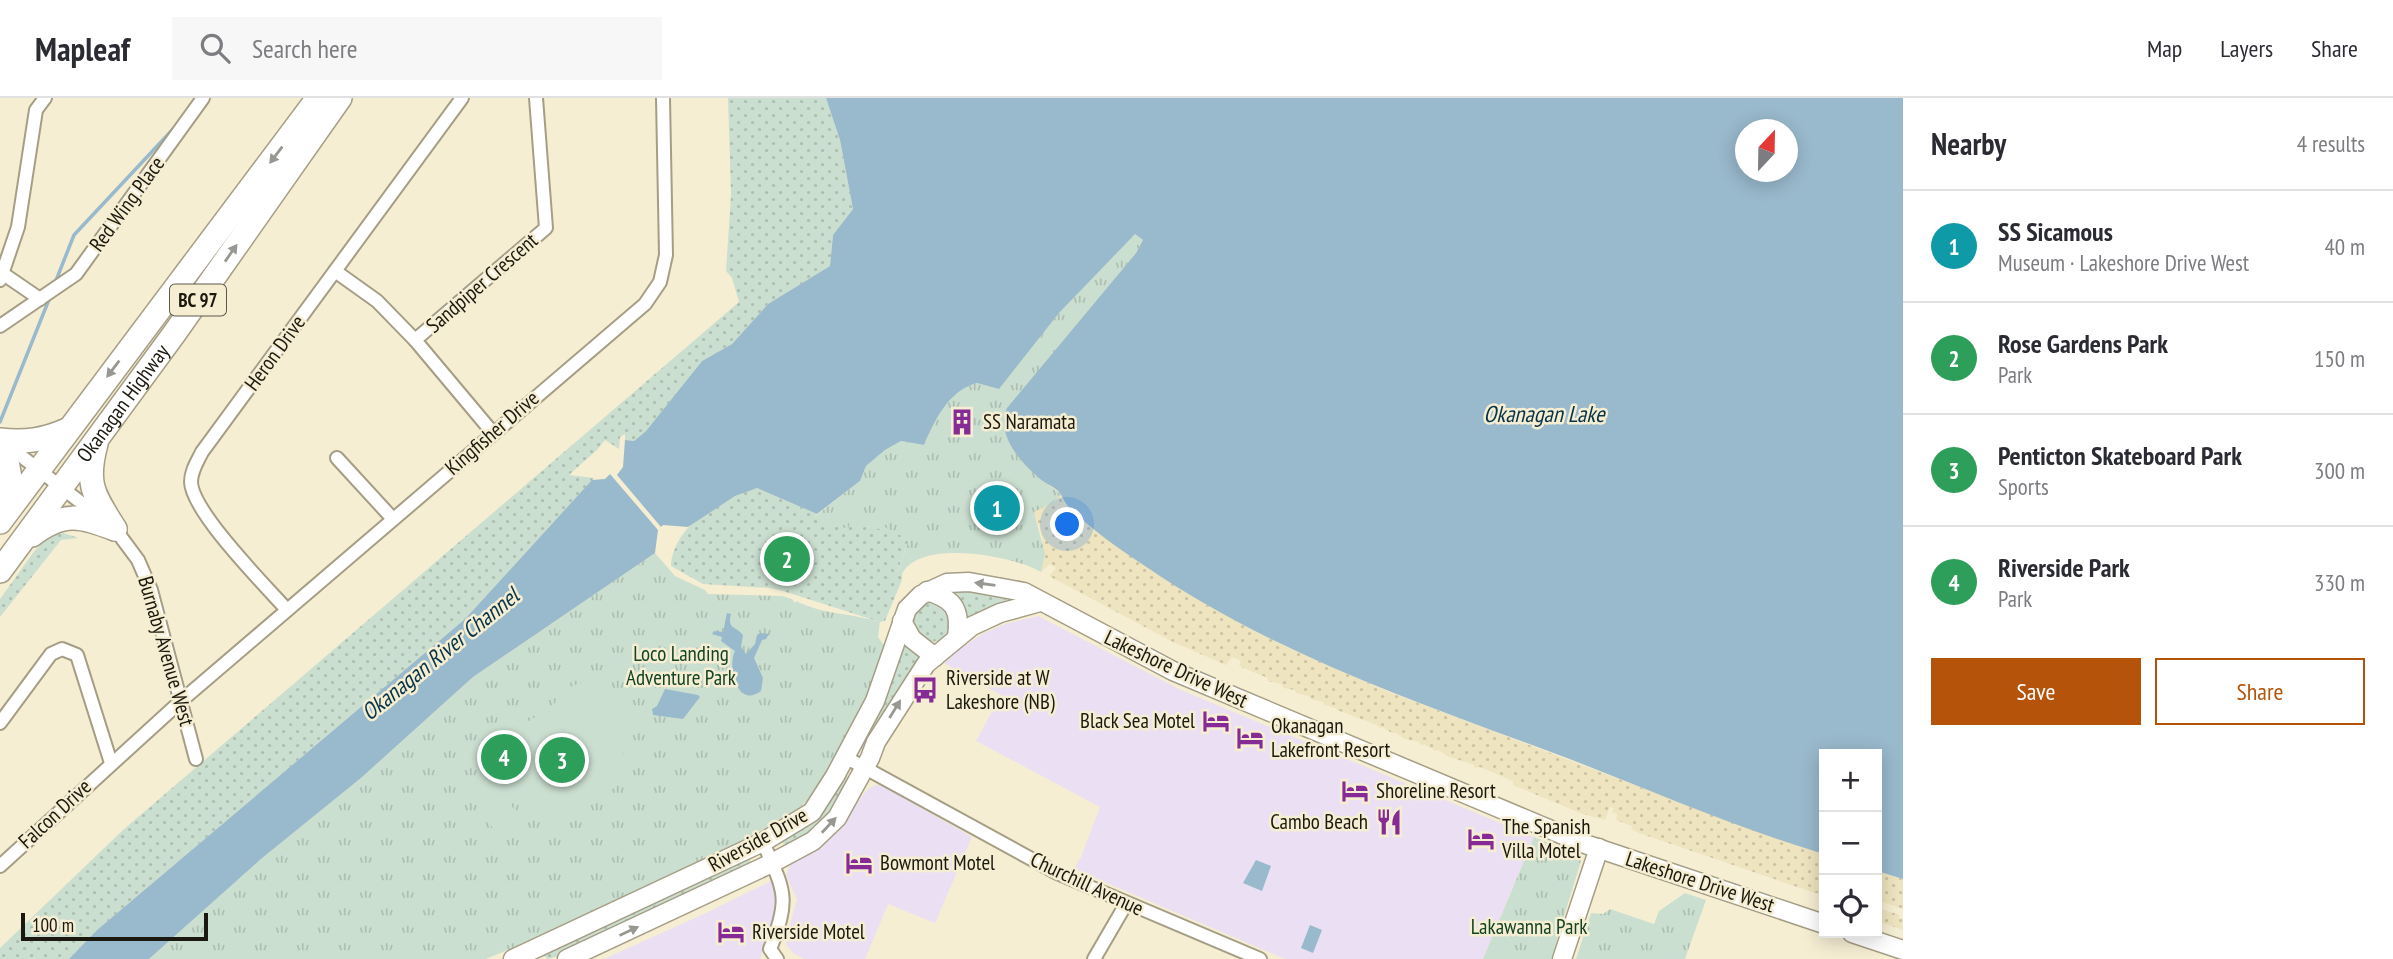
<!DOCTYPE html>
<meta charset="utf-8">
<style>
:root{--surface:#fff;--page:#f7f7f7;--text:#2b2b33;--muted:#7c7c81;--line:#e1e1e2;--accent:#b45309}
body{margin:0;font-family:"PT Sans Narrow",sans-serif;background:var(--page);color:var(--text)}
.controls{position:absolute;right:21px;bottom:21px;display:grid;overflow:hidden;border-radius:0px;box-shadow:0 4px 18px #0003}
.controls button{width:63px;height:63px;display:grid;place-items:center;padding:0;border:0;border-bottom:2px solid var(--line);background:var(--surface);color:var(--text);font:35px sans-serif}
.compass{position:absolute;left:1735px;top:21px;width:63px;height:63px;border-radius:50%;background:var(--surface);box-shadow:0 4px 18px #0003;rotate:22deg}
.scale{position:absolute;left:21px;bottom:18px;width:187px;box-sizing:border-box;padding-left:7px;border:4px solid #1b190f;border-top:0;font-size:19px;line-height:24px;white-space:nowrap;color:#1b190f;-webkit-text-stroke:5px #f6eed3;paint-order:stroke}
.you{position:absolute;left:1068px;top:427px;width:24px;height:24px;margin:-18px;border:5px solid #fff;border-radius:50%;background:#1a73e8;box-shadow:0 0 0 10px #1a73e833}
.badge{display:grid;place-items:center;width:46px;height:46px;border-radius:50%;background:var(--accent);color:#fff;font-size:23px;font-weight:700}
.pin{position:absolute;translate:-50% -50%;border:4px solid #fff;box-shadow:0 2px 7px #0006}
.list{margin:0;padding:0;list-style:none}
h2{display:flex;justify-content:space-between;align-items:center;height:91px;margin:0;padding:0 28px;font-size:30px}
h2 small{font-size:23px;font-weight:400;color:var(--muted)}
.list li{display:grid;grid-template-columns:46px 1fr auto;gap:21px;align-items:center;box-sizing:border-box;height:112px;padding:0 28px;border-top:2px solid var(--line)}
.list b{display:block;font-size:26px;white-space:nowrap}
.list p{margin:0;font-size:23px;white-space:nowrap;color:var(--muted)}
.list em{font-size:23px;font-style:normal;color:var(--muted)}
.actions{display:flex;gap:14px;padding:21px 28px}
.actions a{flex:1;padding:16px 0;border:2px solid var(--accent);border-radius:0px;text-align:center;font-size:24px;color:var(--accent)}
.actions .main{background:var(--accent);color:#fff}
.icon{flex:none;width:38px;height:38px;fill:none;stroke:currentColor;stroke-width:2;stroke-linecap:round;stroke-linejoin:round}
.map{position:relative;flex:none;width:1903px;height:861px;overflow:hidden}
header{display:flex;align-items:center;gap:42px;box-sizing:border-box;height:98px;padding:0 35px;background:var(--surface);border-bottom:2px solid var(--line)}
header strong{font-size:33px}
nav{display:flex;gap:38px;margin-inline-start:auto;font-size:24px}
.search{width:490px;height:63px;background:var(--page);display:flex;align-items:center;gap:18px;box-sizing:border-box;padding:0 24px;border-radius:0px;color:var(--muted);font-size:26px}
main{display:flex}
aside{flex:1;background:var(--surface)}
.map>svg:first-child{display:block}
</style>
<header>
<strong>Mapleaf</strong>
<div class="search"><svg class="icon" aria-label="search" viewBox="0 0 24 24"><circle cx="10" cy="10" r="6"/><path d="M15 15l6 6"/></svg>Search here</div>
<nav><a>Map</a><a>Layers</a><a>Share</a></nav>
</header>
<main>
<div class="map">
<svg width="1903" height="861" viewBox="0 0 1903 861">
<defs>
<pattern id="grass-dots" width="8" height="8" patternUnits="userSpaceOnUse" patternTransform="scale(1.75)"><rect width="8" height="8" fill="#cbdfd0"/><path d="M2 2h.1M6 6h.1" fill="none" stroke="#aebfb1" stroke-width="1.8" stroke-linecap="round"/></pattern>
<pattern id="sand-dots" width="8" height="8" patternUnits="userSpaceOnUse" patternTransform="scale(1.75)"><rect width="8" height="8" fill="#eee4bf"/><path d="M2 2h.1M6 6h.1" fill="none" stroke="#ccc3a3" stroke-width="1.8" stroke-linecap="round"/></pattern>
<pattern id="park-tufts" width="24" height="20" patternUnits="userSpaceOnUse" patternTransform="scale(1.75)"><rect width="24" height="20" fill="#cbdfd0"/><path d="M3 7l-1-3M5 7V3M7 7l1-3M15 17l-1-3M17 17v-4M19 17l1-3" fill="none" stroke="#aebfb1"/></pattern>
</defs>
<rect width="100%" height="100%" fill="#f6eed3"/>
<g fill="#ebdff3">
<polygon points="1038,518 1181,592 1534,739 1483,861 1285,861 1074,771 1081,759 1100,709 976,643 1001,597 944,565 961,550 984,535 1005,526"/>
<polygon points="877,687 881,687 972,739 935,825 888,806 865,861 804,861 793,855 787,848 786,842 797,801 786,777 791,764 849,714 869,690"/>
<polygon points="771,783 779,800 777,815 760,861 604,861 708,814"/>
</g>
<g fill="url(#grass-dots)">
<polygon points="728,0 826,0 840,42 853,111 833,137 830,168 768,206 732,246 702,263 646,333 634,343 625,342 625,336 620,339 619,351 605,342 597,352 569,377 594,380 465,521 97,832 69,861 0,861 0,850 123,732 739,204 732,180 726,173 731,96"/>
<path d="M757,390L817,416L814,419L848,431L849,424L881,431L885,428L909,442L897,474L902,476V482L885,523L880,524L783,493L769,490L703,486L671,468C671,455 680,437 690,428C705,415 738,393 757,390Z"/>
<polygon points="63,435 79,440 61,442 0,519 0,501 33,455 46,440"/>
<polygon points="955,491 987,495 1008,502 968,523 965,508 952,493"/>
<polygon points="927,501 947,507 951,534 940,543 926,544 910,526 920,504"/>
<polygon points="901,542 915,555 923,558 865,652 859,651"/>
<polygon points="844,676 850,681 843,697 820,730 789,747 783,746 781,740"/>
<polygon points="750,758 750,766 563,857 548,861 543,857 544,854"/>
</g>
<g fill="url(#sand-dots)">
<path d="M993,317L1061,397L1068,409L1087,425L1207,507L1289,550L1389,594L1677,703L1824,756V795H1815L1639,735L1631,731L1632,728L1616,722L1617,716L1612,714L1614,710L1610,709L1605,722L1580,715L1513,687V683L1480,669L1475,670L1474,667L1447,658L1438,652L1435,653L1424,646L1422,648L1419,644L1405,641L1396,635H1392L1382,629L1380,630L1377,627L1337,612L1336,610L1324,607L1323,604L1310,601L1309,598L1296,595L1295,592L1284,590L1281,586L1268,583V580L1239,568L1241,563L1232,559L1226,567L1173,544L1049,478L1056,470L1050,466L1041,474C1047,453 1042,433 1033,413L1057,402Z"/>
<polygon points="1877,773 1903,781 1903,811 1877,802"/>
<polygon points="1877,810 1900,817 1899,820 1903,821 1903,832 1877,823"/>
</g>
<g fill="url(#park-tufts)">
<path d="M1134,135L1143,142L1136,155L1008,310C995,336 1021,364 1040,381C1047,387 1055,390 1061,397L1052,405L1034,414L1045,456L1041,474C1014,458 920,440 902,476L897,475L909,442L885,429L881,431L850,425L848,431L813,420L860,383L866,368L885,352L901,343L924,347C935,322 948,293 977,285L999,291L1059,215Z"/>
<path d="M655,455L675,478L705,492L708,496L782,498L792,501L795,505L796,503C824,517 852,515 880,524L878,539L888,553L857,626L830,665L812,698L797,712L729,750L534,841L486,861H149L261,761L361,680L473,579Z"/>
<polygon points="1534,739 1572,754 1578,760 1580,759 1581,763 1551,861 1483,861"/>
<polygon points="1685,795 1706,802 1685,861 1576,861 1591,815 1603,816 1610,811 1654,826 1659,813"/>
</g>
<g fill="#cbdfd0">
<path d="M583,584C594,604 637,607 630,637C619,646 623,657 628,669L625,672L630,679L575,717L571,712L546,730L493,654L495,647L562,600L565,591Z"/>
<polygon points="491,679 518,717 495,733 468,695"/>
</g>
<g fill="#99b9cc" fill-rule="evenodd">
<path d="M826,0H1903V781L1877,773V656H1824V756C1737,730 1652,693 1567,660C1422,606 1273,556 1145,468C1119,451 1092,432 1070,410C1064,405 1063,398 1058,393C1053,388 1046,386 1040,381C1021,365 995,336 1007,310L1136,155L1143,142L1135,136L1059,215L999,291L977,285C948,293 935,322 924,347L901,343L885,352L866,368L860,383L817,416L757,390L735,398L688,429L663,427L661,429L617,377L623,369L625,342L634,343L646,333L702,263L732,246L768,206L830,168L833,137L853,111L840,42ZM1745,32H1787V74H1745Z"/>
<polygon points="610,376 658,432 655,455 473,579 361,680 261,761 149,861 69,861 97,832 465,521 592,382 605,381"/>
<path d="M727,515L731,516C727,531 735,528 743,537L741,549L746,556L755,546L757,537L760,535L769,536L766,541L762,542L754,560L763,580L761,593C737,611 727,569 735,553L721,543L722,539L712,536L714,533L723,534Z"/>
<polygon points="665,591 698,597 700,599 683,621 653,617 652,611 657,608"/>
<polygon points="1256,762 1271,768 1262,793 1243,785"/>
<polygon points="1310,827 1322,832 1313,855 1301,850"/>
</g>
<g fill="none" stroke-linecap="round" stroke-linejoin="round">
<g stroke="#99b9cc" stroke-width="3.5">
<polyline points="55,185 74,137 175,29"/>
<polyline points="0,324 50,199"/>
</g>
<g stroke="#a59e85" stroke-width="16">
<g id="street">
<polyline points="335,173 377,203 415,242 493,335"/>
<polyline points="2,175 40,201"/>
<polyline points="0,182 18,129 36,12 45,0"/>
<polyline points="0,228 76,176 203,0"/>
<polyline points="415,242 546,130 536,0"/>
<polyline points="3,344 115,431 138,462 151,492 196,661"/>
<polyline points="337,360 393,421"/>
<path d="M287,512C265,487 192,414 191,384C191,373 197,364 202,354L462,0"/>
<polyline points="0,625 51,556 62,551 77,557 111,665"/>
<polyline points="845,659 1057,775 1260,861"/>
<path d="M763,744C784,793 791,799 770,851L777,861"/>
<polyline points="0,768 181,603 645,206 660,184 666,157 663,0"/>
<polyline points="1094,861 1126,806"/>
</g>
</g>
<g stroke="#a59e85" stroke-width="21">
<g id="secondary">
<path d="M927,493C954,501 961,511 957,539"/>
<polyline points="902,523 912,541 935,559"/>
<polyline points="1852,835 1903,852"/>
<polyline points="513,861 763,744 812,714 835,678 875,603 907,511 921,497 947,485 969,484 1024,494 1173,573 1582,745 1824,826"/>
<polyline points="567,861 772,765 813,743 837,720 870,660 876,644 926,566 972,528 1000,515 1040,504"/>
<polyline points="1562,861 1599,750"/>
</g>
</g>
<g stroke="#a59e85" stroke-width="26">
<g id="highway">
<path d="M96,346C85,387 94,397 115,431"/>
<path d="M9,411C13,386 9,366 0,342C25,345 44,342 67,332"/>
<polyline points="0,424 318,0"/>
<path d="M32,437C64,413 80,418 115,431"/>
<path id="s1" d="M0,473L174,236L340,0"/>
</g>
</g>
<use href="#street" stroke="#fff" stroke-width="12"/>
<use href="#secondary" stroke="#fff" stroke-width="18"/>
<use href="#highway" stroke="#fff" stroke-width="23"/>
</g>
<defs><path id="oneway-solid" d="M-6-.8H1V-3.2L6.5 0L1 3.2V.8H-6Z" transform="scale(1.75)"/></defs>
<g fill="#989893">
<use href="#oneway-solid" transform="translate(276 57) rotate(127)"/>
<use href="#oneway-solid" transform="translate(231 155) rotate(-55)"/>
<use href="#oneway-solid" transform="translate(113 271) rotate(127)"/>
<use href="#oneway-solid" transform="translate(985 486) rotate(-172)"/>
<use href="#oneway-solid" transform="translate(895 611) rotate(-58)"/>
<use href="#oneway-solid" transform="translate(829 727) rotate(-47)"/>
<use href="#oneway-solid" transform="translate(629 833) rotate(-25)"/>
</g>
<defs>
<g id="building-bare" transform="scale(2.1)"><path d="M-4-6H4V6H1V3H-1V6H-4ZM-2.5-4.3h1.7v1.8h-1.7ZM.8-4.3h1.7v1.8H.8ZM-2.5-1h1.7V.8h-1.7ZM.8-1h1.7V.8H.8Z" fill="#862a95" stroke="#f6eed3" stroke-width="2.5" paint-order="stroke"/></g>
<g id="bus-bare" transform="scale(2.1)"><path d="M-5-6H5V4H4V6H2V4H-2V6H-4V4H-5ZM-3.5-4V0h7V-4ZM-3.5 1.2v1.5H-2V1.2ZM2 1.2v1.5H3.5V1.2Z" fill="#862a95" stroke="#f6eed3" stroke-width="2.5" paint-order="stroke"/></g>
<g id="hotel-bare" transform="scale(2.1)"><path d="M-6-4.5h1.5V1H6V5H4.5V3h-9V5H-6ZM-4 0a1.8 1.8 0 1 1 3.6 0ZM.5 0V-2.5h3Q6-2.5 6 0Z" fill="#862a95" stroke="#f6eed3" stroke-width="2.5" paint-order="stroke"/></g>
<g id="restaurant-bare" transform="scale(2.1)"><path d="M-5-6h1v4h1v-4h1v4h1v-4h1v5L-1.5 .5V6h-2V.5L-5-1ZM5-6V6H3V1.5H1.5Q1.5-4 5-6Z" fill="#862a95" stroke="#f6eed3" stroke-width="2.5" paint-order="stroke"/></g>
</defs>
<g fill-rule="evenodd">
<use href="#building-bare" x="962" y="324"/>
<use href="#bus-bare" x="925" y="592"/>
<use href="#hotel-bare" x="1216" y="623"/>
<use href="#hotel-bare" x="1250" y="640"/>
<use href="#hotel-bare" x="1355" y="693"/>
<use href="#restaurant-bare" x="1389" y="724"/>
<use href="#hotel-bare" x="1481" y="741"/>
<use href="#hotel-bare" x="859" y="765"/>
<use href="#hotel-bare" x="731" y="834"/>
</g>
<g text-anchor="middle" stroke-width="5" stroke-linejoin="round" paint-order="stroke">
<rect fill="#f6eed3" stroke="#5d594a" stroke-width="2" x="170" y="186.5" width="56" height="31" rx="5"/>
<g font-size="19" font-weight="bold" fill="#1b190f">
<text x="198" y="209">BC 97</text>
</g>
<g font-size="21" fill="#1b190f" stroke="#f6eed3">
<text transform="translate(127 106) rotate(-54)" y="7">Red Wing Place</text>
<text transform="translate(482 185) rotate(-41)" y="7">Sandpiper Crescent</text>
<text transform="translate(275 255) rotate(-54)" y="7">Heron Drive</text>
<text dy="7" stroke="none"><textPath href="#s1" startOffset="208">Okanagan Highway</textPath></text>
<text transform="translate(492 335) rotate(-41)" y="7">Kingfisher Drive</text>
<text transform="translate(166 553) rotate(74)" y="7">Burnaby Avenue West</text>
<text transform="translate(1176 571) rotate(25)" y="7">Lakeshore Drive West</text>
<text transform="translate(55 716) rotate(-43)" y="7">Falcon Drive</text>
<text transform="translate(758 742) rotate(-29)" y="7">Riverside Drive</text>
<text transform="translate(1700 784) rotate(18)" y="7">Lakeshore Drive West</text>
<text transform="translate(1087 786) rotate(25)" y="7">Churchill Avenue</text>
</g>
<g font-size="21" fill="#1b190f" stroke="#f6eed3" text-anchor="start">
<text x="983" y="331">SS Naramata</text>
<text x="946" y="587">Riverside at W<tspan x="946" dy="24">Lakeshore (NB)</tspan></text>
<text x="1195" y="630" text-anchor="end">Black Sea Motel</text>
<text x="1271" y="635">Okanagan<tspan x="1271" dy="24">Lakefront Resort</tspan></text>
<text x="1376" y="700">Shoreline Resort</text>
<text x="1368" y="731" text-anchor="end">Cambo Beach</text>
<text x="1502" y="736">The Spanish<tspan x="1502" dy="24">Villa Motel</tspan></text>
<text x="880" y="772">Bowmont Motel</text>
<text x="752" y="841">Riverside Motel</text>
</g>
<g font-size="21" fill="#124325" stroke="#f6eed3">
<text x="681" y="563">Loco Landing<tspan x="681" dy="24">Adventure Park</tspan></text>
<text x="1529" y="836">Lakawanna Park</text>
</g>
<g font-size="23" font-style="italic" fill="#073449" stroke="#f6eed3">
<text x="1544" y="324">Okanagan Lake</text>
<text transform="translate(440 556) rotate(-39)" y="8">Okanagan River Channel</text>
</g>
</g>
</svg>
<div class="controls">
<button>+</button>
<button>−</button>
<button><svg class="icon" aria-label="locate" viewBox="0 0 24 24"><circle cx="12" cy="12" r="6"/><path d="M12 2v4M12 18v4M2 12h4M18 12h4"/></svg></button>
</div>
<svg class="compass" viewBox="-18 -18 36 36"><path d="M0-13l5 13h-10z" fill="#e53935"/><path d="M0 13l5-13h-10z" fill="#7c7c81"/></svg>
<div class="scale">100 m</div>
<div class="you"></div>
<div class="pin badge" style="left:997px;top:410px;background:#0f9aa8">1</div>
<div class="pin badge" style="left:787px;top:461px;background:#2e9e5b">2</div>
<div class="pin badge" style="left:562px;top:662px;background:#2e9e5b">3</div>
<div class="pin badge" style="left:504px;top:659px;background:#2e9e5b">4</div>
</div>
<aside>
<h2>Nearby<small>4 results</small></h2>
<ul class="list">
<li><span class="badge" style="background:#0f9aa8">1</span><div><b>SS Sicamous</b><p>Museum · Lakeshore Drive West</p></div><em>40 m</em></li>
<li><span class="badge" style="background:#2e9e5b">2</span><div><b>Rose Gardens Park</b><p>Park</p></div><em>150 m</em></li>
<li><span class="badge" style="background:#2e9e5b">3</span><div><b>Penticton Skateboard Park</b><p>Sports</p></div><em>300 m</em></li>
<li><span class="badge" style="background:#2e9e5b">4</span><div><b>Riverside Park</b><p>Park</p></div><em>330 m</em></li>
</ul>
<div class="actions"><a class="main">Save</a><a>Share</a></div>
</aside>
</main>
